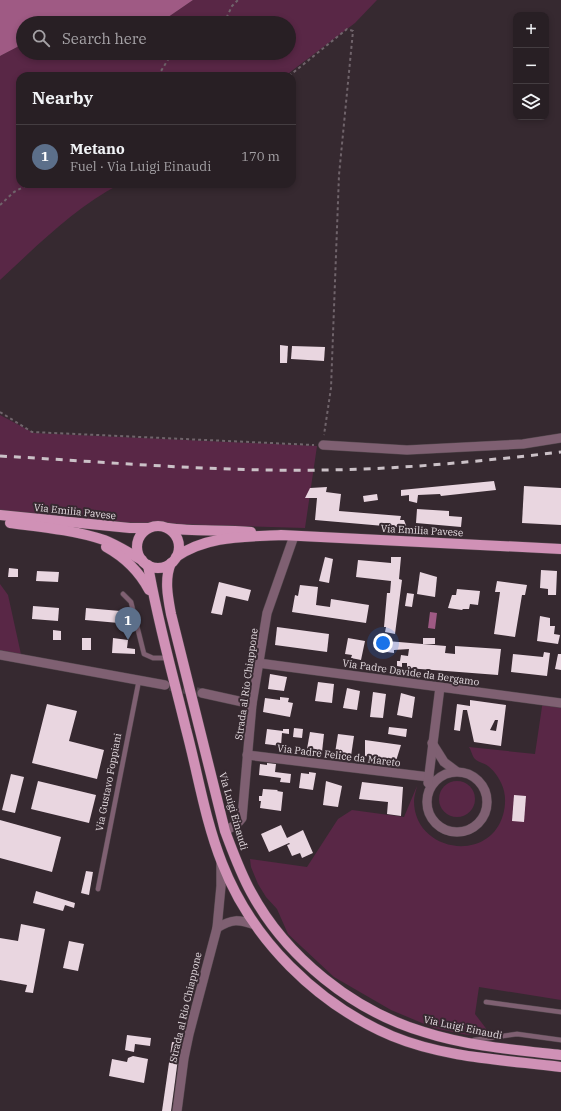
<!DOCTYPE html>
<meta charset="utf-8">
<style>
:root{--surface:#281f24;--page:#342c31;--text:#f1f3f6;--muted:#a5a2a6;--line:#443d41;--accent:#8bbbb9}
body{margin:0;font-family:"IBM Plex Serif",serif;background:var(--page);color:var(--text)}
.controls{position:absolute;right:12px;top:12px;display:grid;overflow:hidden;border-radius:8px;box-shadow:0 2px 6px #0003}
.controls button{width:36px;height:36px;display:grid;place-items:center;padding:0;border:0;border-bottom:1px solid var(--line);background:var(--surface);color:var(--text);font:20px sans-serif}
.you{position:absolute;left:383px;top:643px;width:14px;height:14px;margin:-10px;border:3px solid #fff;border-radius:50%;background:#1a73e8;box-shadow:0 0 0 6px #1a73e833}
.badge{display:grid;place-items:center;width:26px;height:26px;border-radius:50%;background:var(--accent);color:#fff;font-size:13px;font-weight:700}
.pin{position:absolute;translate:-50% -33px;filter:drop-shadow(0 1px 2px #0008)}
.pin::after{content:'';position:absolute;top:21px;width:14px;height:12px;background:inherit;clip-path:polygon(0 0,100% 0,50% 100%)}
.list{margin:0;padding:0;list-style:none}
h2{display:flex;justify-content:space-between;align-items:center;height:52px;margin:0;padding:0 16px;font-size:17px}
h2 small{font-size:13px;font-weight:400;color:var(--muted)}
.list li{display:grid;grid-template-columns:26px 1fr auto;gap:12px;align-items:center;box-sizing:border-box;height:64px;padding:0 16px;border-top:1px solid var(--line)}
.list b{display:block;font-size:15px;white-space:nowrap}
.list p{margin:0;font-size:13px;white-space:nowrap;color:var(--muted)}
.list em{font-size:13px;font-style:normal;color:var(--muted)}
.icon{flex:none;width:22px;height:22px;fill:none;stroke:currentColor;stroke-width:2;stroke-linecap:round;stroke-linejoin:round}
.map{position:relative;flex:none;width:561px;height:1111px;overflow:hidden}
.search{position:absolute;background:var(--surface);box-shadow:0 2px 6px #0003;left:16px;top:16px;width:280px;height:44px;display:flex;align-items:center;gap:10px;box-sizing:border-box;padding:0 14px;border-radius:22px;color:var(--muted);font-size:15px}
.panel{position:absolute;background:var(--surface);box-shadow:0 2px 6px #0003;left:16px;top:72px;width:280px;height:116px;border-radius:12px}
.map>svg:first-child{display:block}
</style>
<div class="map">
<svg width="561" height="1111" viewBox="0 0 561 1111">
<rect width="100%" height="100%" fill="#362930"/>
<g fill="#592746">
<path d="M193,0H377L355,23L285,76H20V184H120C74,208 38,245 0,280V56L23,44V53H289V23H156L161,22Z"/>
<polygon points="0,415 34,433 317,446 305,528 0,519"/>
<polygon points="0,584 8,595 22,659 0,655"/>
<path d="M543,700L561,702V1000L479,987L475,1014L491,1035H468L434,1028L391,1010L334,977L288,934L277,909L266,897L258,884L251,867L250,859L307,867L338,819L352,810L404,817L417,786C416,791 414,796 414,801C414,852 489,864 503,815C505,808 506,799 504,791C502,782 495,771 488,766C484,763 477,762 474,758C472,755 471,750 469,747L535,754Z"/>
<circle cx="457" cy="799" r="18"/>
</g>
<g fill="#9f5a84">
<polygon points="0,0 193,0 161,22 156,23 23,23 23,44 0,56"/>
<polygon points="430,612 437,613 435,629 428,628"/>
</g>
<g fill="#e9d6e0" fill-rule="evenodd">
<polygon points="280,345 288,346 287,363 280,363"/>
<polygon points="292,346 325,347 324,361 291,359"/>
<polygon points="494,481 496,490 441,496 440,494 418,495 417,503 409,501 409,495 401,496 401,490"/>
<polygon points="524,486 561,488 561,525 522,523"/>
<polygon points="327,487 326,492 341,494 339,511 401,516 400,520 404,520 407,528 315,520 317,498 305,498 310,488"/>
<polygon points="377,494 378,500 364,502 363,496"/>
<polygon points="417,509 449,511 449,516 462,517 461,527 416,523"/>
<polygon points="325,557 333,559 329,583 319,581"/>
<polygon points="391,557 401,557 399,579 402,580 395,634 385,632 386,627 384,627 387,593 390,593 391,581 356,577 358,560 391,563"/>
<polygon points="9,568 18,569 18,577 8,577"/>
<polygon points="541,570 557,571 556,595 548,595 548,589 540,588"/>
<polygon points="37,571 59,572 58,582 36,581"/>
<polygon points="420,572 437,577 435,597 417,594"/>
<polygon points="497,581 527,585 525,595 522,595 515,637 494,634 500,592 495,592"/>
<polygon points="219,582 251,590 248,601 226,596 222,615 211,613"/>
<polygon points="300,585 318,587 316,605 330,607 331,599 369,605 366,623 292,612 295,595 298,596"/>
<polygon points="457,589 480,591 478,605 470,604 469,609 463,609 462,610 448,608 452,595 456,595"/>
<polygon points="407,593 414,594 412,607 405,606"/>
<polygon points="33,606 59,608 58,621 32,619"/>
<polygon points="86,608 120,611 119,623 85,620"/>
<polygon points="540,616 550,618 550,626 555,626 554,634 560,635 558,644 537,641"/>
<polygon points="277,627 329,634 327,652 275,645"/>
<polygon points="53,630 61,631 61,640 53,640"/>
<rect x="82" y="638" width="9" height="12"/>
<polygon points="113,638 128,640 127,648 135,649 135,654 112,653"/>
<polygon points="348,638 365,641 361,660 351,658 352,655 345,654"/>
<rect x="423" y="638" width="12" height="6"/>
<polygon points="387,641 446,646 445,653 455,654 455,646 501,649 498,675 407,668 407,663 402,663 402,667 397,666 397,661 400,661 401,655 408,656 409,649 394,650 394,653 387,652"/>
<polygon points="544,652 550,653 547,676 511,672 513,654 543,657"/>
<polygon points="558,654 561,654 561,670 555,669"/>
<polygon points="270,674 287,677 284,691 268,689"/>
<polygon points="318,682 334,684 332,703 315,701"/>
<polygon points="347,688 360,691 357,710 343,708"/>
<polygon points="373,692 386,694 383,718 370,717"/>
<polygon points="401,693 415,697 412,718 397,715"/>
<polygon points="280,697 289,698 288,702 293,703 290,717 263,712 265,698 280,700"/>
<path d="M470,700L506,705L501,746L474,742L467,710H463L460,731L454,730L457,704L470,706ZM495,720H498L496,731L490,730Z"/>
<polygon points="47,704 77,711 69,741 104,750 97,779 32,763"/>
<polygon points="389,727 407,729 406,737 388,734"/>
<polygon points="294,728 303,729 302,738 293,737"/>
<polygon points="267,729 283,731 283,729 289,729 289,734 282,733 281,746 265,744"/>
<polygon points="310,732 324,734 322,752 307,749"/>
<polygon points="338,734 354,736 351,756 335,753"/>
<polygon points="365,740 401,745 396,761 365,756"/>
<polygon points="267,763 276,764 275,772 291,774 290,783 280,782 281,778 259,775 260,764 267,765"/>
<polygon points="309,772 316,773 313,790 299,788 301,773 309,774"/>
<polygon points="11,774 24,777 15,813 2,810"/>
<polygon points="38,781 96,795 89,823 31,809"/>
<polygon points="326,781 342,786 338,807 323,805"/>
<polygon points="362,782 403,787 401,816 387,814 388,802 359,799"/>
<polygon points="263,789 278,790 277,791 283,792 281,811 260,808 261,801 259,801 259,796 262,796"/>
<polygon points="514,795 526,796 524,822 512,821"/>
<polygon points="0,820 61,837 52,872 0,858"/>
<polygon points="281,825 287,838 303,830 313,853 302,858 300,853 292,856 287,845 290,844 289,843 269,852 261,834"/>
<polygon points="86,871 93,872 89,895 81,893"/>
<polygon points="36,891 75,903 74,908 65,905 63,911 33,903"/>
<polygon points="21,924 45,929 33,993 25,992 27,985 0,980 0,938 18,941"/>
<polygon points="69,941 84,944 78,971 63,968"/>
<polygon points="127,1035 151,1038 150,1046 135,1044 134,1052 125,1050"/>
<polygon points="172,1042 180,1043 174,1089 171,1111 162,1111"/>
<polygon points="133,1056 148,1059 144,1083 109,1076 112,1059 127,1062 128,1058"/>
</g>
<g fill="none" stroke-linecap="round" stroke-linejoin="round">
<polyline stroke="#50444b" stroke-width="9" stroke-dasharray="9 4.5" stroke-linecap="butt" points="170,686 202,693"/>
<g stroke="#52464c" stroke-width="5.5">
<g id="service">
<polyline points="123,594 131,602 144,654 153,658 169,658"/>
<polyline points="98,889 139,680"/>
<polyline points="486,1002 561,1012"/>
<polyline points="474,1040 517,1034 561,1040"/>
</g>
</g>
<g stroke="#52464c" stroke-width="10">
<g id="minor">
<polyline points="323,445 407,450 523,444 561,438"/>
<polyline points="0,655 165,685"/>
<polyline points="258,663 561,703"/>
<polyline points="202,693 252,704"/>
<polyline points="432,743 444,762 456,771"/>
<polyline points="247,755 429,777"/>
<circle cx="457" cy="802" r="30"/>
<polyline points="428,783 440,687"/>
<polyline points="225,831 237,824 242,818 252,704 267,613 294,536"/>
<path d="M217,928C232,919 238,919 255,925"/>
<polyline points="177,1111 184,1058 189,1034 217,928 221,886 221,862"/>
</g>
</g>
<g stroke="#52464c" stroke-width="11">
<g id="primary">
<polyline points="0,515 130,528 148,528"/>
<path d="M10,523C41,527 74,530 104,540C117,545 129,553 142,560"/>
<circle cx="158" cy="547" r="21"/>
<path d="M168,528C195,532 223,529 251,532"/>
<path d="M106,547C124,557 139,571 149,590"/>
<path d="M176,557C207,535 246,537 281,535L561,549"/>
<path d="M171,563C164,579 168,598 171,614L225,831C233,852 240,872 251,892C286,957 353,1011 424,1032C467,1046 516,1050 561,1055"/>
<path d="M148,565C157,620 173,675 186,729C198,774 205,820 222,863C252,940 317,1004 392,1036C445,1058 505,1060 561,1067"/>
</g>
</g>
<g stroke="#70646b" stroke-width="2" stroke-dasharray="3 3" stroke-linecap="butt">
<polyline points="224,23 232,6 238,0"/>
<polyline points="158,76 172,53"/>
<polyline points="289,76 347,29 353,31 339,175 331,388 324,435"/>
<polyline points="0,205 14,192 29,184"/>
<polyline points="0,412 32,432 314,445"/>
</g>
<use href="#service" stroke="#7f6072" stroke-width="4.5"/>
<use href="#minor" stroke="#7f6072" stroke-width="9"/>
<use href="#primary" stroke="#d091b6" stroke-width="10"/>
<path stroke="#cbc1c7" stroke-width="3" stroke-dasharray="7 7" stroke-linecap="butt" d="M0,456C108,462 218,472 326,470C405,469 483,461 561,452"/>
</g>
<g text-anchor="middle" stroke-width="4" stroke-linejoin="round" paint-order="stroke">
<g font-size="10" fill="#e6dde2" stroke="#362930">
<text transform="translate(75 511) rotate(6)" y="4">Via Emilia Pavese</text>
<text transform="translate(422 530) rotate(3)" y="4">Via Emilia Pavese</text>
<text transform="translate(411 672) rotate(8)" y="4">Via Padre Davide da Bergamo</text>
<text transform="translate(246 684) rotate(-82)" y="4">Strada al Rio Chiappone</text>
<text transform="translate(339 755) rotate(7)" y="4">Via Padre Felice da Mareto</text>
<text transform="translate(108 782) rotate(-79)" y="4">Via Gustavo Foppiani</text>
<text transform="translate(234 811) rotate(74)" y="4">Via Luigi Einaudi</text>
<text transform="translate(185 1007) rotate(-77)" y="4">Strada al Rio Chiappone</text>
<text transform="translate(463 1027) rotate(12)" y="4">Via Luigi Einaudi</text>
</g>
</g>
</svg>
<div class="controls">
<button>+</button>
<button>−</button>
<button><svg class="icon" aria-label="layers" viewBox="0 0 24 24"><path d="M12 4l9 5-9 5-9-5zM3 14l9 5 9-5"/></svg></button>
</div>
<div class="you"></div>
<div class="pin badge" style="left:128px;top:640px;background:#5c6f8a">1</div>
<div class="search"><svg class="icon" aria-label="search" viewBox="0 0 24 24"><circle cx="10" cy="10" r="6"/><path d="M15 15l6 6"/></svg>Search here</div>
<section class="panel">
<h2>Nearby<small></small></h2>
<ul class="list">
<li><span class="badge" style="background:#5c6f8a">1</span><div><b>Metano</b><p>Fuel · Via Luigi Einaudi</p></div><em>170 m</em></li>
</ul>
</section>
</div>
